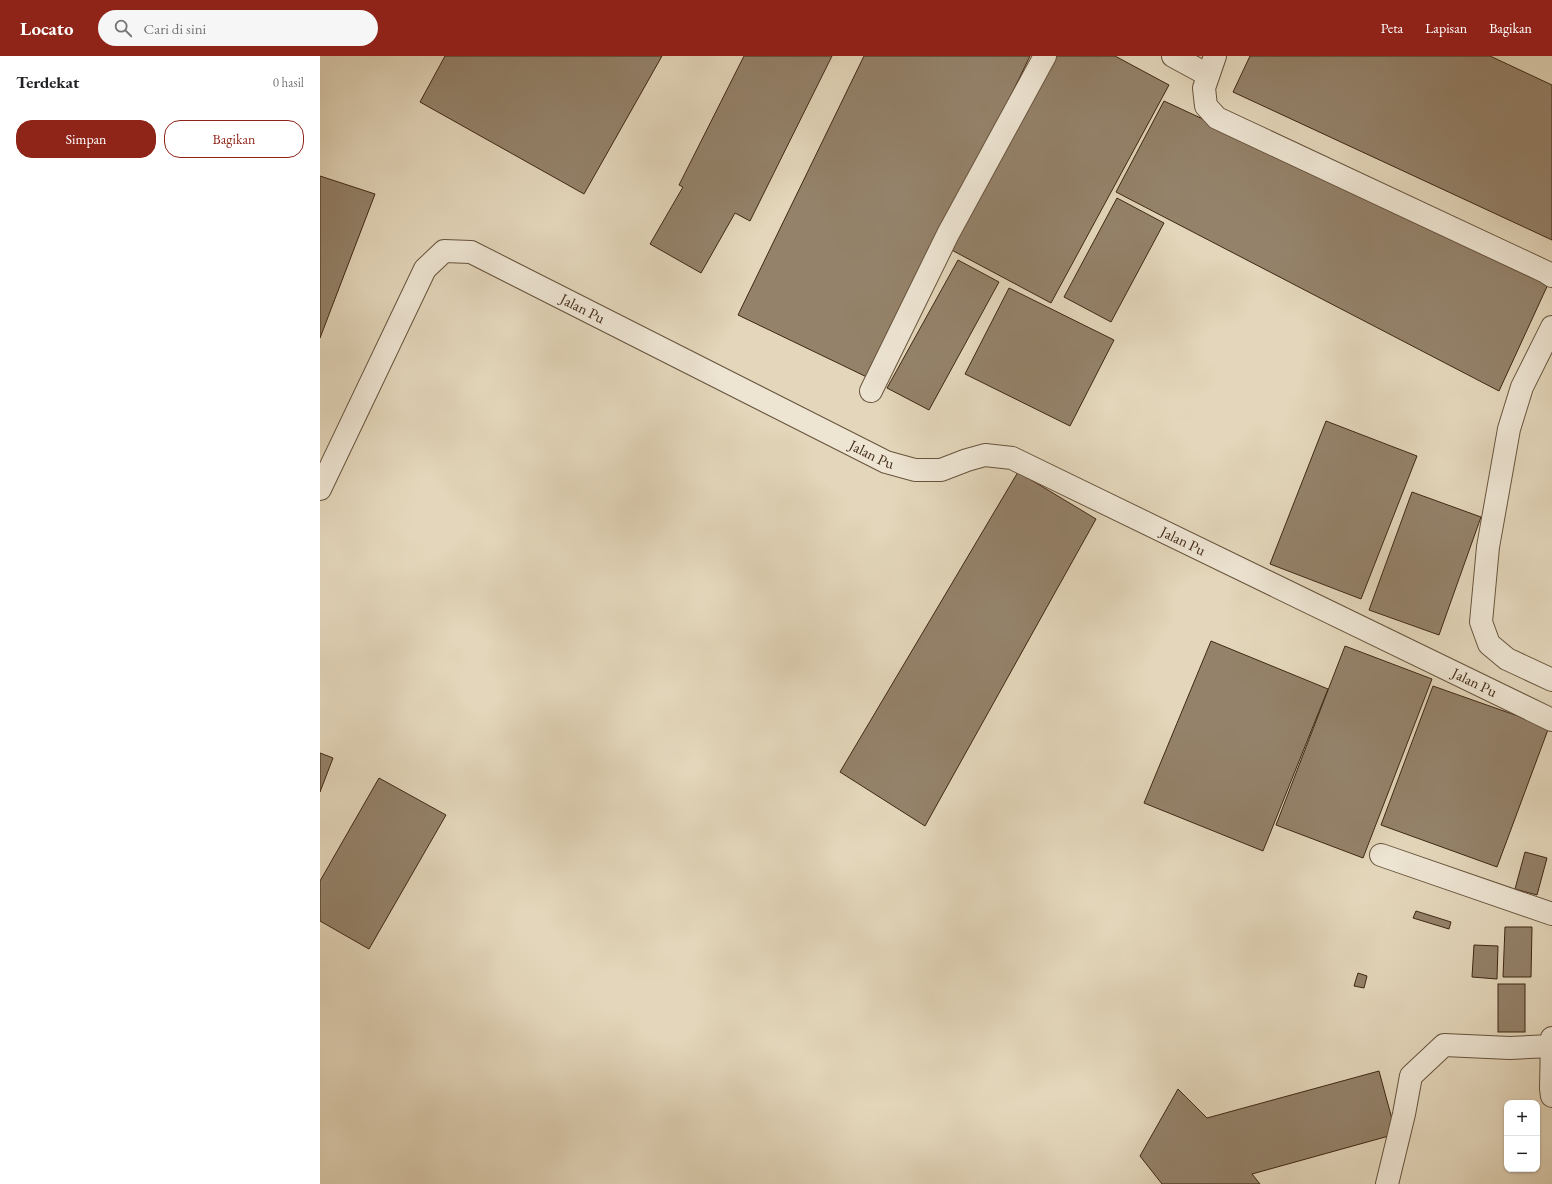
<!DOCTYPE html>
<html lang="id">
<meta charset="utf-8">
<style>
:root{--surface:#fff;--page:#f6f6f6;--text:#202124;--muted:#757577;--line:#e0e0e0;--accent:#8f2418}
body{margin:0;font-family:"EB Garamond",serif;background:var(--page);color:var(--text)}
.controls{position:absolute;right:12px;bottom:12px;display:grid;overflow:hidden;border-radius:8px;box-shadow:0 1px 3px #0004}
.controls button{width:36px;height:36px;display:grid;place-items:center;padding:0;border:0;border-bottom:1px solid var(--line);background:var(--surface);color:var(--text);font:20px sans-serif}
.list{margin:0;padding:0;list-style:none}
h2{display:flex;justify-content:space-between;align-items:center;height:52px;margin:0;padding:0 16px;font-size:17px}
h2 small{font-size:13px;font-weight:400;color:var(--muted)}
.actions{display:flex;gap:8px;padding:12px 16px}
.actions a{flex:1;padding:9px 0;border:1px solid var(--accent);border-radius:16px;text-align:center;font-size:14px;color:var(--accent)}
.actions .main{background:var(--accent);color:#fff}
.icon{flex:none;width:22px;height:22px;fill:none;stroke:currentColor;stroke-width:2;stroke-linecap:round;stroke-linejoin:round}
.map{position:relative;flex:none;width:1232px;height:1128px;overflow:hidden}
header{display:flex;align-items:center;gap:24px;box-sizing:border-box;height:56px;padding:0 20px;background:var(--accent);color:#fff}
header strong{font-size:19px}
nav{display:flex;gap:22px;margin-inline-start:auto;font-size:14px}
.search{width:280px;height:36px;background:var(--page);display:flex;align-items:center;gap:10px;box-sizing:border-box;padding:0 14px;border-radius:22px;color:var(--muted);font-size:15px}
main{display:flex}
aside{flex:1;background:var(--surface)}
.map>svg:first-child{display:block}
</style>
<header>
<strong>Locato</strong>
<div class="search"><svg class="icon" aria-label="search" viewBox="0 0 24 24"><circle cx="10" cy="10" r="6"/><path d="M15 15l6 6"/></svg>Cari di sini</div>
<nav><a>Peta</a><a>Lapisan</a><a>Bagikan</a></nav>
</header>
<main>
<aside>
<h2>Terdekat<small>0 hasil</small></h2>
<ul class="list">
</ul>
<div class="actions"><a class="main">Simpan</a><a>Bagikan</a></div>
</aside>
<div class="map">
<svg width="1232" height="1128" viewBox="0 0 1232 1128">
<rect width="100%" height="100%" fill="#e3d6ba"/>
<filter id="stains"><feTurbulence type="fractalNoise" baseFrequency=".005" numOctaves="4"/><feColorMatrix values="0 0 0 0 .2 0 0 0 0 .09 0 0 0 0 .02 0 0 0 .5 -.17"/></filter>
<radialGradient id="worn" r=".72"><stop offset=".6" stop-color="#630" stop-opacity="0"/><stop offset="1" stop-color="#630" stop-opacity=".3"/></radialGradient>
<g fill="#94826a" stroke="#3f2813">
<polygon points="125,0 342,0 264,138 100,46"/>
<polygon points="424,0 512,0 430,165 415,157 381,217 330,188 363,131 359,129"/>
<polygon points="544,0 710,0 553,324 418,259"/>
<polygon points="729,0 795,0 849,29 731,247 626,191"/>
<polygon points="930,0 1170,0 1232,29 1232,184 913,36"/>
<polygon points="844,45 1230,224 1179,335 796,136"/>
<polygon points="0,120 55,138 0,282"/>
<polygon points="797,142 844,167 791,266 744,241"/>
<polygon points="638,204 679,226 609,354 567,332"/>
<polygon points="689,232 794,284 750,370 645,318"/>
<polygon points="1006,365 1097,400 1041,543 950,508"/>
<polygon points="698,416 776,463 605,770 520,716"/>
<polygon points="1092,436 1161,461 1119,579 1049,554"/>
<polygon points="891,585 1008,633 943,795 824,747"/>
<polygon points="1025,590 1112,623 1043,802 956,769"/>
<polygon points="1113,630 1229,671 1177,811 1061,769"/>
<polygon points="0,697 13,702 0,736"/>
<polygon points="59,722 126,759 49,893 0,865 0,825"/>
<polygon points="1205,796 1227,802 1217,839 1195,833"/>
<polygon points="1096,855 1131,866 1129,873 1093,862"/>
<polygon points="1185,871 1212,871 1211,921 1183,921"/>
<polygon points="1154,889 1178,890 1177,923 1152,921"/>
<polygon points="1038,917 1047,920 1044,932 1034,930"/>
<rect x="1178" y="928" width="27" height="48"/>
<polygon points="1059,1015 1076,1078 932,1118 940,1128 842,1128 820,1100 858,1033 887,1062"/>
</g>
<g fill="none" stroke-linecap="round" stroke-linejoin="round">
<g stroke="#68543d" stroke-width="24">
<g id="minor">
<polyline points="853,0 888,19"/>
<polyline points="895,0 884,32 886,50 897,62 1226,216 1232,220"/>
<polyline points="1232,271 1202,331 1189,373 1168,491 1161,566 1169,588 1187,603 1232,624"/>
<polyline points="551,335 628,178 725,0"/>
<path id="s1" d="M0,433L105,213L124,195L151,196L566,406L595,414H621L647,404L665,399L692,402L1232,664"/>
<polyline points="1061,799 1232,858"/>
<polyline points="1232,982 1231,1033 1232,1040"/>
<polyline points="1067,1128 1084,1058 1091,1020 1124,989 1190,992 1231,990"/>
</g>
</g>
<use href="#minor" stroke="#ede4d2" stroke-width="22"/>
</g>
<g text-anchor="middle" stroke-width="3.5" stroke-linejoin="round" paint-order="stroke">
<g font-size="15" fill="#3f2813" stroke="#ede4d2">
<text dy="5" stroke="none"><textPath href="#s1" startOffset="422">Jalan Pu</textPath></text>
<text dy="5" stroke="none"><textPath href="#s1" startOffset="746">Jalan Pu</textPath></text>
<text dy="5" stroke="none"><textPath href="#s1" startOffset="1082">Jalan Pu</textPath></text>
<text dy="5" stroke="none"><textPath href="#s1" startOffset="1406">Jalan Pu</textPath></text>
</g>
</g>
<rect width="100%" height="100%" filter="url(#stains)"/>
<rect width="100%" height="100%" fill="url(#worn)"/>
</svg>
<div class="controls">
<button>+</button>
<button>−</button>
</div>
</div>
</main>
